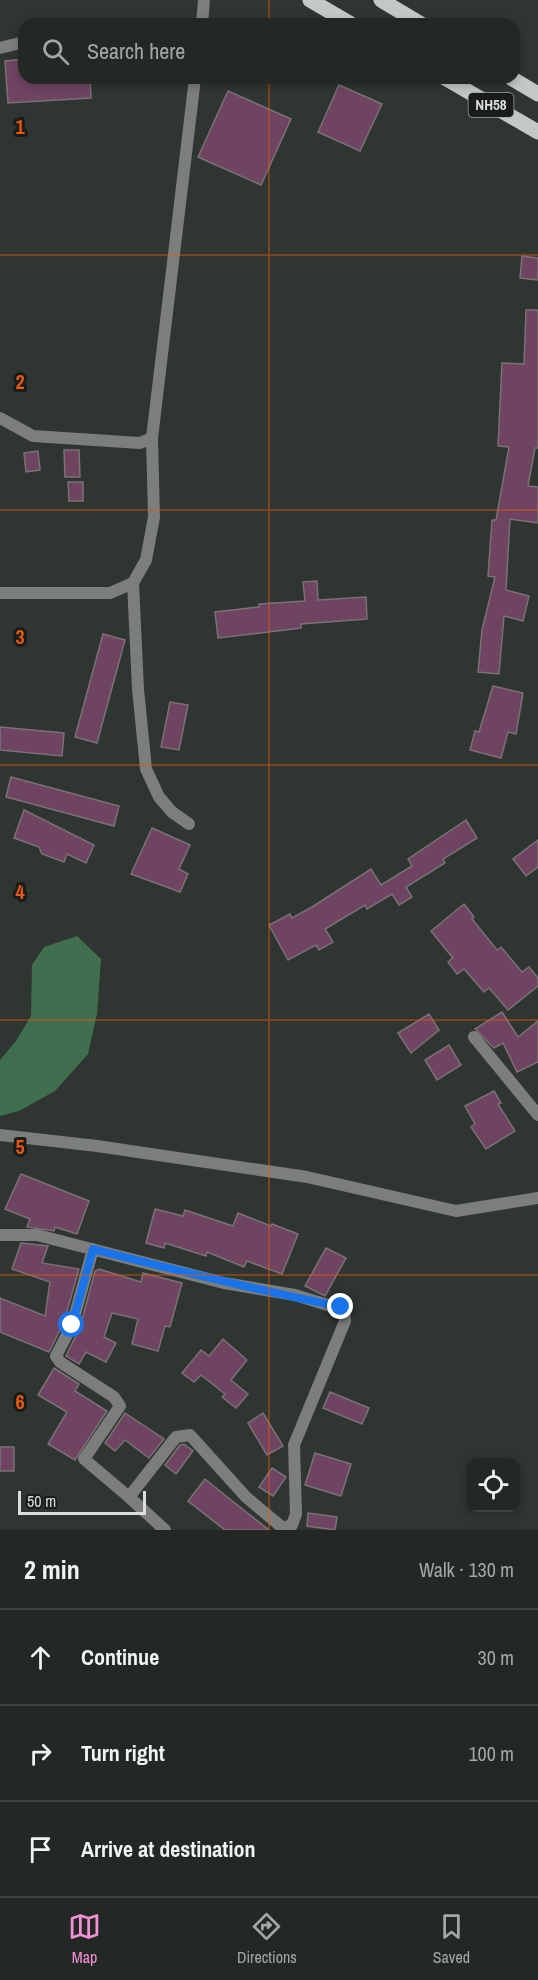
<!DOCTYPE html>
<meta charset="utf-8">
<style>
:root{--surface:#232824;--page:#2f3431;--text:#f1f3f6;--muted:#a3a6a6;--line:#404441;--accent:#f391d5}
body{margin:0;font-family:"Archivo Narrow",sans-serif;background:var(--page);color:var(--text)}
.controls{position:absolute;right:18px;bottom:18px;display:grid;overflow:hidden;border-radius:12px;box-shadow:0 3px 9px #0003}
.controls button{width:54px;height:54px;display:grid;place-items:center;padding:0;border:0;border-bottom:2px solid var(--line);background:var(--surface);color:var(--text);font:30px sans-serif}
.scale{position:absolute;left:18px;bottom:15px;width:128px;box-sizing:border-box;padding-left:6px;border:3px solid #dbdfdc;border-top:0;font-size:16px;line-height:21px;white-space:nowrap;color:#dbdfdc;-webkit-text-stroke:4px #191c1a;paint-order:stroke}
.stop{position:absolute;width:18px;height:18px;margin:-14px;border:4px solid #1a73e8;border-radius:50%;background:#fff}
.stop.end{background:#1a73e8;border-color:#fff;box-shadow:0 2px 6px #0008}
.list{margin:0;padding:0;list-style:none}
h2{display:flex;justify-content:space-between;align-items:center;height:78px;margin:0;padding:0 24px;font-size:26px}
h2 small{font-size:20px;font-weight:400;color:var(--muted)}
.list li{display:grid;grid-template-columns:39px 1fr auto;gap:18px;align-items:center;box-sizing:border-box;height:96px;padding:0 24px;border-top:2px solid var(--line)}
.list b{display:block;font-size:22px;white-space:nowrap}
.list em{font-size:20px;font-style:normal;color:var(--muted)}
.icon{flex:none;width:33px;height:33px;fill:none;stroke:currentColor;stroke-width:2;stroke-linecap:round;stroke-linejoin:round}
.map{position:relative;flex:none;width:538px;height:1530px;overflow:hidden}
.search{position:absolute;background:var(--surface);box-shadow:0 3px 9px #0003;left:18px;right:18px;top:18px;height:66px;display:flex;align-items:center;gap:15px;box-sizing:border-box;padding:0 21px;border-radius:18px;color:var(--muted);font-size:22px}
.sheet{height:366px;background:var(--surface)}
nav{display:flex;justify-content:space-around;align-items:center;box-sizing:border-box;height:84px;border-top:2px solid var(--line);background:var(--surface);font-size:16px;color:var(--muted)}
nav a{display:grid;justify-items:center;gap:3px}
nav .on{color:var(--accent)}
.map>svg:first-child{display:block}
</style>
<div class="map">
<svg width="538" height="1530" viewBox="0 0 538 1530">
<rect width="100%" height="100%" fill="#2f3530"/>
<polygon fill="#406f4f" points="77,936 101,959 97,1014 88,1054 55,1091 19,1111 0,1116 0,1060 16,1041 31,1016 32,965 44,947"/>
<g fill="#6f4461" stroke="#7a7176" stroke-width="1.5">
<polygon points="24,59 24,78 90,78 91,98 8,103 5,61"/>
<polygon points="339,85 382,104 360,151 318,132"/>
<polygon points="228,91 291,119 261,185 198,157"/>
<polygon points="522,256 538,258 538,280 520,278"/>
<polygon points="526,310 538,310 538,448 535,448 528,486 538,487 538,523 510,519 506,590 529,596 523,621 504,616 499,674 478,672 482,630 495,577 488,576 492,520 496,520 509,447 498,446 502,363 524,364"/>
<polygon points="64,450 79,450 80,477 65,477"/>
<polygon points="38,451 40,470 26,472 24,453"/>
<polygon points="68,482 83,482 83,501 69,501"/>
<polygon points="317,581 318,600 366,597 367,619 301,624 301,628 218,638 215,612 259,607 259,604 305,601 303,582"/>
<polygon points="103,634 125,640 97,743 75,737"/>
<polygon points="493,686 523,693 516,734 508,732 501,758 470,750 475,731 479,732"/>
<polygon points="170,702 188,705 179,750 161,747"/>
<polygon points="0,727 64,733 62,756 0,750"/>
<polygon points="11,777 119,806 114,826 6,797"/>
<polygon points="24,810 94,845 86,863 67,854 64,862 42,854 39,847 14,838"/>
<polygon points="466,820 477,838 443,859 445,863 406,887 412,897 399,905 392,894 367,909 365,905 325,929 333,942 319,950 316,945 288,960 269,925 290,914 292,918 312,907 371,869 381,885 412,866 408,859"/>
<polygon points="152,828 190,845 179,869 188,874 180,892 131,874"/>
<polygon points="538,840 538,867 526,876 513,859"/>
<polygon points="464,904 474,917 472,919 497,950 501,947 522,972 529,967 538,978 538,986 508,1010 489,988 484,992 464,969 457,974 448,962 453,958 431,931"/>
<polygon points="502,1012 518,1037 538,1021 538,1062 517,1072 503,1043 494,1048 475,1029"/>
<polygon points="429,1014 439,1030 411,1053 398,1033"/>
<polygon points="449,1045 461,1065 437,1080 425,1060"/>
<polygon points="494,1091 501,1103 498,1104 515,1131 486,1149 471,1127 475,1124 465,1106"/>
<polygon points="21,1174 89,1201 77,1234 55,1227 54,1231 27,1227 30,1219 5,1209"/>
<polygon points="155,1209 183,1216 185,1210 233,1226 238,1213 271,1226 272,1224 298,1234 282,1274 247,1261 244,1267 207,1252 206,1256 165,1243 164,1248 146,1243"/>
<polygon points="21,1243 48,1246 42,1263 79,1269 64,1322 49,1352 0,1332 0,1298 45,1316 50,1282 12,1269"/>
<polygon points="326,1248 346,1258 325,1296 305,1286"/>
<polygon points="99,1269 141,1282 143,1273 182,1283 170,1327 165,1326 158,1351 132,1344 138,1319 112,1313 104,1337 116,1343 106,1362 86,1352 79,1364 66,1356 80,1327 95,1271"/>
<polygon points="223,1339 247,1360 231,1380 248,1394 236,1408 222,1397 225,1394 201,1375 194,1382 182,1373 201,1350 209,1356"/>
<polygon points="54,1368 79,1384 75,1391 107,1411 75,1460 48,1444 67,1412 38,1395"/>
<polygon points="330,1392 369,1408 362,1424 323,1408"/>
<polygon points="125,1413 164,1439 149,1458 125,1440 115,1451 105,1443"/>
<polygon points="263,1413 283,1446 267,1455 248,1423"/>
<polygon points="184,1444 193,1451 176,1474 165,1465 180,1445"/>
<rect x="0" y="1447" width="14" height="24"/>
<polygon points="315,1453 351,1464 341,1496 305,1485"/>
<polygon points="272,1468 286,1477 273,1496 259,1487"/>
<polygon points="205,1479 236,1504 269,1530 225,1530 188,1501"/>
<polygon points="308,1513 337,1517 335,1530 307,1526"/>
</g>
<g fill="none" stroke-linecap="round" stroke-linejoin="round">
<g stroke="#7b7e7c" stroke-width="12">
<polyline points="202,24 204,0"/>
<polyline points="0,48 24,42"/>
<polyline points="0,418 33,436 140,443 152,438"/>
<polyline points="0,593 110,593 133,583"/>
<polyline points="189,824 172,812 159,797 146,769 138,689 133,583 146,560 154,517 152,438 195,78"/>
<polyline points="474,1037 538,1115"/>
<polyline points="0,1135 97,1146 307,1177 456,1211 538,1198"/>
<polyline points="0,1235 37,1235 224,1283 295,1295 344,1310 345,1321 294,1445 296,1514 292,1525 283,1528 246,1497 190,1435 176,1437 129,1497 84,1459 120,1406 114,1397 60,1362 56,1356 72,1325 93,1249"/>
<polyline points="129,1497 165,1530"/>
</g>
<g stroke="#c2c9c4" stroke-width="15">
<polyline points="310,0 351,24"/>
<polyline points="381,0 421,24"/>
<polyline points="445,78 538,132"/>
<polyline points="511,78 538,94"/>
</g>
</g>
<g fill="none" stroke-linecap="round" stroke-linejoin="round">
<path stroke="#1a73e8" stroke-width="8" d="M72,1325L93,1249C175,1270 257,1290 341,1307"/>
</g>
<path fill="none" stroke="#e8590c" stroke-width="1.5" stroke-opacity="0.55" d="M269,0V24M269,78V1530M0,255H538M0,510H538M0,765H538M0,1020H538M0,1275H538"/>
<g text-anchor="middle" stroke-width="6" stroke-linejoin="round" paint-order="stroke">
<rect fill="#191c1a" stroke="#a1a4a2" stroke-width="1.5" x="468.5" y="93" width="45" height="24" rx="4.5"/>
<g font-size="15" font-weight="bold" fill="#dbdfdc">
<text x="491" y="110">NH58</text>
</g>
</g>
<g font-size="20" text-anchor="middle" font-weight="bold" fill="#e8590c" stroke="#191c1a" stroke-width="6" stroke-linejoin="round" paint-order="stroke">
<text x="20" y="134">1</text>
<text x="20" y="389">2</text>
<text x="20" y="644">3</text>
<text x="20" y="899">4</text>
<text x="20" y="1154">5</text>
<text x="20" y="1409">6</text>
</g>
</svg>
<div class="controls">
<button><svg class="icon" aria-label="locate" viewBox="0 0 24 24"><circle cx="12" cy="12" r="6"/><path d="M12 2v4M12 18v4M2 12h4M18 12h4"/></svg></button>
</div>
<div class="scale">50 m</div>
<div class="stop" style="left:72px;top:1325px"></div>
<div class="stop end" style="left:341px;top:1307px"></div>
<div class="search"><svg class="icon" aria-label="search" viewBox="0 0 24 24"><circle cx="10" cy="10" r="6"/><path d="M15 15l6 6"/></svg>Search here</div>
</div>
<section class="sheet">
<h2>2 min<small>Walk · 130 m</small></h2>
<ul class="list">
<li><svg class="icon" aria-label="ahead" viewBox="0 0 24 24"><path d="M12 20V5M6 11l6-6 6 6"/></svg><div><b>Continue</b></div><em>30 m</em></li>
<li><svg class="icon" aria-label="right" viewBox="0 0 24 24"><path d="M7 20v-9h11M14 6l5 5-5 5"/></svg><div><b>Turn right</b></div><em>100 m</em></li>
<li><svg class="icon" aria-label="arrive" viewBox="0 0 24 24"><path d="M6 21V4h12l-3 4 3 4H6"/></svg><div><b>Arrive at destination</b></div></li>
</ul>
</section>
<nav>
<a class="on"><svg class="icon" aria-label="map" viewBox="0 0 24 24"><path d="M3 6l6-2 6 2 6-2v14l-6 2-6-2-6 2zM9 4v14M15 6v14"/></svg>Map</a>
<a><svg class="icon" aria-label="directions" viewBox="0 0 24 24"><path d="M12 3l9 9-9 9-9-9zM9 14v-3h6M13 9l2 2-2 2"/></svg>Directions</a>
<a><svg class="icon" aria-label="saved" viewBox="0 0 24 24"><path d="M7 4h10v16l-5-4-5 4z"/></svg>Saved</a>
</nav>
